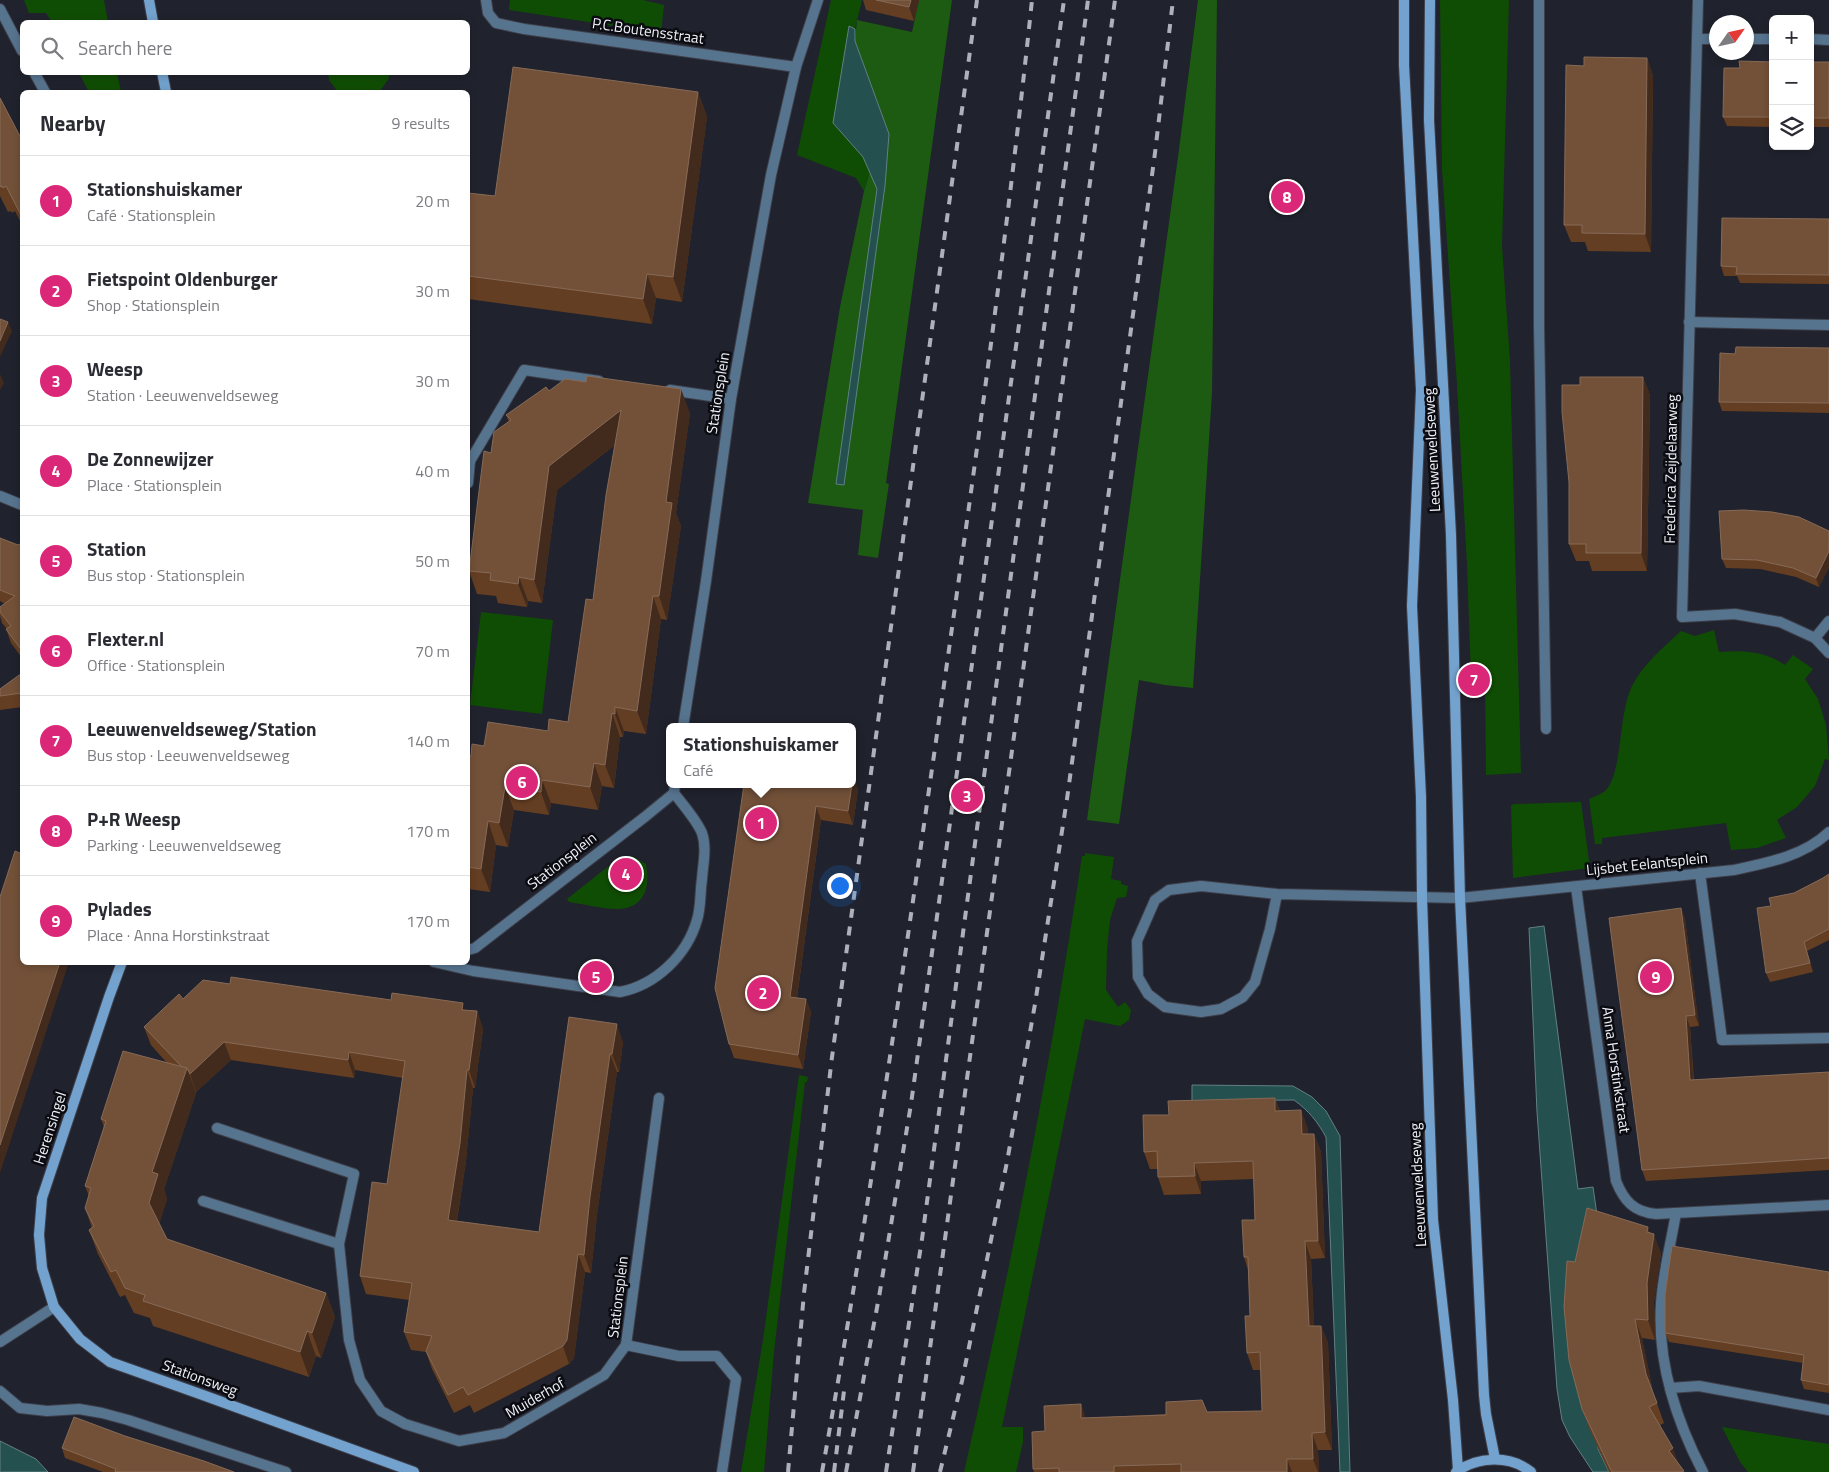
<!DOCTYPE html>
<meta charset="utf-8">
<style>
:root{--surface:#fff;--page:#f7f7f7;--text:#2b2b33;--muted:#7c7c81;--line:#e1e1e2;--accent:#db2777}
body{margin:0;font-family:"Titillium Web",sans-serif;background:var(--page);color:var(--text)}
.controls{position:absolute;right:15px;top:15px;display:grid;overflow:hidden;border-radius:8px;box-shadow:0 2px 8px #0003}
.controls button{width:45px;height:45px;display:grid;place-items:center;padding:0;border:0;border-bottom:1px solid var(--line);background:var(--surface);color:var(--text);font:25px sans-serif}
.compass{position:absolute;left:1709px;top:15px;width:45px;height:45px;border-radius:50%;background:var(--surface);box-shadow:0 2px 8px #0003;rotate:56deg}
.you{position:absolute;left:839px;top:885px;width:18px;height:18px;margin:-12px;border:4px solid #fff;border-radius:50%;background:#1a73e8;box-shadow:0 0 0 8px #1a73e833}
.badge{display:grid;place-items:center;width:32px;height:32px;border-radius:50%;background:var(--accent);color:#fff;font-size:16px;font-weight:700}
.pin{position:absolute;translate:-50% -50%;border:2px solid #fff;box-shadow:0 1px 5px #0006}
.popup{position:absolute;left:666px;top:723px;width:190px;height:65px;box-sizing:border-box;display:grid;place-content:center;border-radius:8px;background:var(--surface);filter:drop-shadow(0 1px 4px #0005);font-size:16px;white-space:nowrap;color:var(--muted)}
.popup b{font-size:19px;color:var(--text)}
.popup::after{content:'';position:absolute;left:50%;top:100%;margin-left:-10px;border:10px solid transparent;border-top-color:var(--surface)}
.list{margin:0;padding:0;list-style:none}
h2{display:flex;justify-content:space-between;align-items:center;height:65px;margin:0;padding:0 20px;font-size:21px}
h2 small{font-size:16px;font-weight:400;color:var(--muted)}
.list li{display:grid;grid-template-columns:32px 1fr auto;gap:15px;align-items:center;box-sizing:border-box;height:90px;padding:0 20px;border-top:1px solid var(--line)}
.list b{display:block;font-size:19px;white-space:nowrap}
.list p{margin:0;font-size:16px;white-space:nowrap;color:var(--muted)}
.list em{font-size:16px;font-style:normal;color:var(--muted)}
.icon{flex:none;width:28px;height:28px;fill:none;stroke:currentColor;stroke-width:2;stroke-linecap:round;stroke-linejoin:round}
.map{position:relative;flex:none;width:1829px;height:1472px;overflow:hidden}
.search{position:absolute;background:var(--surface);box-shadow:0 2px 8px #0003;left:20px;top:20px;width:450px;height:55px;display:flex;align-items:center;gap:12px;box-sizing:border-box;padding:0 18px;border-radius:8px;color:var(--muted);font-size:19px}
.panel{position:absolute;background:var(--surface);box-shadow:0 2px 8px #0003;left:20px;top:90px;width:450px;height:875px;border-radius:8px}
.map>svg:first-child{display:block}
</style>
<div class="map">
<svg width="1829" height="1472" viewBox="0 0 1829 1472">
<rect width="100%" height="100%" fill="#20222d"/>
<g fill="#104d04">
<polygon points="24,0 104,0 108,22 52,22 46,13 29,13"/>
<polygon points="510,0 643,0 664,5 661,33 509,10"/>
<polygon points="831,0 862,0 855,29 849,27 833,123 863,157 870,172 864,191 856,178 797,155"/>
<polygon points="1440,0 1509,0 1502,246 1510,361 1521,773 1486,775 1485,679 1471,677 1467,564 1457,385 1442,169"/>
<polygon points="79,73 117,73 121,92 89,92"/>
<polygon points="328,73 328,72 390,73 388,80 379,92 338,92 329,80"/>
<polygon points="481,612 553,620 542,714 470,705"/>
<path d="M1714,630L1719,652C1743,650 1765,651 1785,665L1793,655L1813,669L1805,679L1818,699L1826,725L1829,760L1825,759L1815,786L1797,807L1777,820L1786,838L1757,848L1731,850L1726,823L1602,838V844H1595L1589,799C1594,797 1602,794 1606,790C1623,771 1618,714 1632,686C1643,664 1663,648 1681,631L1695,636Z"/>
<polygon points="1581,802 1590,868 1513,878 1511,805 1515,804"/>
<path d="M1085,853L1114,857L1111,879L1121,881V884L1128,886L1126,897L1117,898L1110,920L1107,949L1106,990L1118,1007L1125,1002L1131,1010L1129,1020L1120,1026L1085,1019L1002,1427H1023V1442L1016,1472H964C1011,1268 1051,1063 1082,856H1085Z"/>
<path d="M626,856L634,857L646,864C651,887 644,909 617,909C601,909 584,904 569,902L567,899L610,865L614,871L613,876L616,882C623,886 627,887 633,881V870L627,865L620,866L614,863Z"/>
<polygon points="799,1075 808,1077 807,1082 805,1082 774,1352 764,1472 741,1472 763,1340"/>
<polygon points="1722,1427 1829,1444 1829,1472 1748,1472 1740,1462"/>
</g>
<g fill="#1c5b11">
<polygon points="919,0 952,0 886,483 889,484 878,558 858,555 863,510 808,503 840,307 864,191 870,172 877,189 837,483 843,485 889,134 855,41 857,20 912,32"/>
<polygon points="1198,0 1217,0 1212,393 1193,688 1165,685 1139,680 1119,824 1087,820 1178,157"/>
</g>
<g fill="#245050" stroke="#618083">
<polygon points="849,26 855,29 855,41 889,134 885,186 844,485 836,484 877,189 863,157 833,123"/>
<polygon points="1544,926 1578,1189 1593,1187 1599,1229 1598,1449 1609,1472 1593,1472 1570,1437 1562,1420 1557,1389 1537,1112 1529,928"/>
<path d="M1192,1085L1293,1086L1312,1097L1326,1111L1340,1136L1350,1472H1340L1326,1137C1317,1121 1309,1111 1294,1100L1192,1101Z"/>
<polygon points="0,1441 36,1459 48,1472 0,1472"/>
</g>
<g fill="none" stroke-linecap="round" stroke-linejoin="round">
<g stroke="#3d3f4a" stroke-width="12">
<g id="street">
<polyline points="486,0 488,13 496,23 524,29 796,67"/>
<polyline points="1539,0 1539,326 1546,729"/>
<polyline points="1698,0 1682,617 1735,614 1780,622 1815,638 1829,653"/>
<polyline points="0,9 22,51"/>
<polyline points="1698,39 1716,39"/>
<polyline points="1746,39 1773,39"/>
<polyline points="1810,39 1829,40"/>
<polyline points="34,72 45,92"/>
<polyline points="1689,322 1829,325"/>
<polyline points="670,390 731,399"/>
<polyline points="468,461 470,461 468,483"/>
<polyline points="470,461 524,370 599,381"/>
<polyline points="0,496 22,505"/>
<polyline points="1815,638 1829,621"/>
<polyline points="683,727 706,581 731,399 771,175 796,67 818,0"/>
<polyline points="1700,873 1722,1040 1829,1038"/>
<path d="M1576,887L1616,1181C1624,1201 1634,1212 1656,1214L1829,1205"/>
<path d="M1277,894L1201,886L1169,890L1155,900L1137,941L1138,977L1148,994L1165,1007L1201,1012L1221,1009L1243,997L1255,982L1270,929L1277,894L1460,898L1734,870C1767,863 1804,856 1829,832"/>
<polyline points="468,950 475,948 646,816 674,793 675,784"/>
<path d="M434,962L473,971L620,992C656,985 687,955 697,920C701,908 700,892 702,879C703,864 707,848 702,833C696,819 683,805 674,793"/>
<polyline points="217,1128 354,1174 339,1244 349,1340 360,1380 381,1411 405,1424 459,1441 504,1433 604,1375 626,1345 659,1098"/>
<polyline points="203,1201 339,1244"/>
<path d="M1676,1213C1671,1243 1663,1273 1661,1303C1657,1363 1676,1420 1703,1472"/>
<polyline points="0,1342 54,1307"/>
<polyline points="626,1345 679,1356 717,1356 736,1379 722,1472"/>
<polyline points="1670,1388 1699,1386 1829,1410"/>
<polyline points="0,1391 20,1408 47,1411 79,1409 102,1413 128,1420 286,1472"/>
</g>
</g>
<g stroke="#3d3f4a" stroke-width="12">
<g id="secondary">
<polyline points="149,0 153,22"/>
<polyline points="1404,0 1404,65 1421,390 1412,606 1421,797 1422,898 1433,1220 1453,1400 1458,1470"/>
<polyline points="1430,0 1429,120 1451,535 1460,898 1484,1395 1486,1414 1495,1459"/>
<polyline points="162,72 166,92"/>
<polyline points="122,962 109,997 42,1198 39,1235 42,1268 54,1307 80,1339 110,1362 200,1394 414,1472"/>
<path d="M1456,1472C1478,1456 1510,1455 1531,1472"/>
</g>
</g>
<use href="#street" stroke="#57748f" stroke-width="10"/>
<use href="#secondary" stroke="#73a2ce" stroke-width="10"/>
<g stroke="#afb1ba" stroke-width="4" stroke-dasharray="9 9" stroke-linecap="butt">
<polyline points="788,1472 804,1293 832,1057 977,0"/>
<path d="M822,1472C866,1229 901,985 936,741C971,494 1006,248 1032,0"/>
<polyline points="834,1472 845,1383"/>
<polyline points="846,1472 879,1297 911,1104 1064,0"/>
<polyline points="886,1472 922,1239 1088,0"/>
<polyline points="913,1472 1115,0"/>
<polyline points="940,1472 962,1381 1007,1162 1035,1004 1067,799 1155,153 1173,0"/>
</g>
</g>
<g fill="#643e22">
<polygon points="863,0 919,0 914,21 866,10"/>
<polygon points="1647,58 1653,76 1651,252 1588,251 1585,242 1571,242 1564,225 1584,66"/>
<polygon points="1773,62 1773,127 1727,126 1723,117 1740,68"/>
<rect x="1810" y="62" width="19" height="65"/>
<polygon points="698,92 707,117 682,302 656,298 652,324 468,299 468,193 495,196"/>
<polygon points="0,98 22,140 22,225 15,211 12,213 11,211 8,212 0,196"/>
<polygon points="1829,219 1829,284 1740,283 1737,276 1724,276 1721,266"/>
<polygon points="1829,348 1829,413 1722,411 1719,402 1735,354"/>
<polygon points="1643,377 1650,395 1647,571 1592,571 1589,561 1576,561 1569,544 1580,385"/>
<polygon points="549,391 690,413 676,513 681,526 667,620 661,619 646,734 624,731 623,737 620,737 614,788 602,786 598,810 551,803 549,815 514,810 508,847 496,845 490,892 468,889 468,756 471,756 484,746 548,731 568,722 593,600 615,445 557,490 542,603 528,601 527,607 498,603 496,596 477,594 469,571 491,453 509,422 506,415"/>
<polygon points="22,441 22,452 20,444"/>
<polygon points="1829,531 1829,567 1819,587 1796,577 1760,569 1726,568 1722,559"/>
<polygon points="0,538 18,545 22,543 22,658 11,643 6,629 7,629 2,623 0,616 0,607 5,604 0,601"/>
<polygon points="22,673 22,707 0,710 0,689"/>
<polygon points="744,784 858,789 853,825 821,820 797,998 806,999 811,1012 803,1069 734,1058 729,1044"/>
<polygon points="1829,874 1829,940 1807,951 1813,972 1770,982 1766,973 1771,906 1794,893 1823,878"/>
<polygon points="1681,908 1685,919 1699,1026 1690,1027 1694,1080 1829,1072 1829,1170 1646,1181 1642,1170"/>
<polygon points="230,984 477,1011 483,1029 475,1088 473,1088 466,1161 457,1221 539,1232 569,1017 623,1042 619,1072 617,1072 597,1215 591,1273 585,1272 574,1358 569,1364 474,1413 470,1405 454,1413 432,1369 426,1352 411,1350 404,1332 409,1300 366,1294 360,1276 387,1184 403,1078 355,1070 354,1078 231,1060 196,1092 196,1093 164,1189 167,1199 159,1224 167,1239 326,1293 335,1317 321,1358 316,1356 309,1377 153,1326 150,1318 134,1313 125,1295 120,1297 98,1254 89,1230 92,1228 85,1208 89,1196 85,1186 104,1127 101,1119 167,1063 151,1045 144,1027 183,999"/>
<polygon points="1275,1098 1280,1111 1308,1128 1308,1134 1314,1134 1321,1152 1325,1258 1311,1259 1314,1326 1321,1326 1328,1343 1332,1450 1318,1450 1319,1472 1034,1472 1033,1469 1081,1404 1085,1418 1207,1412 1262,1411 1261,1370 1253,1370 1247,1353 1250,1316 1248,1270 1244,1257 1255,1220 1254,1179 1201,1181 1201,1194 1164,1195 1158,1177 1158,1169 1150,1169 1144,1152 1169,1115"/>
<polygon points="1650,1233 1661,1253 1654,1302 1655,1340 1642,1338 1653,1392 1664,1423 1660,1425 1680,1466 1684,1472 1609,1472 1589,1428 1582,1409 1575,1262"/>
<polygon points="1829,1272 1829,1393 1804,1389 1801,1380 1803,1363 1669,1342 1665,1333"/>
<polygon points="125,1436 234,1472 103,1472 65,1458 62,1448"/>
</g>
<g fill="#422a1d">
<polygon points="911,0 919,0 914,21 909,7"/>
<polygon points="1647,58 1653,76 1651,252 1645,234"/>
<polygon points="698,92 707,117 682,302 673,277"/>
<polygon points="647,274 656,298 652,324 643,299"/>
<polygon points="8,322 12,331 0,357 0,341"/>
<polygon points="0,374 4,383 0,390"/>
<polygon points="1643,377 1650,395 1647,571 1641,553"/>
<polygon points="681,389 690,413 676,513 681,526 667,620 659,596 666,502"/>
<polygon points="621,410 630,433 557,490 542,603 534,580 549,466"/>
<polygon points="1829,551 1829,567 1819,587 1816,578"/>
<polygon points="519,577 528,601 527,607 518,584"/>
<polygon points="653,596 661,619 646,734 637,711"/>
<polygon points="615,707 624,731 623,737 615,714"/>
<polygon points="612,713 620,737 614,788 605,765"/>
<polygon points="594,763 602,786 598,810 590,787"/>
<polygon points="853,775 858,789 853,825 848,811"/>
<polygon points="542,780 551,803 549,815 541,792"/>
<polygon points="505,787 514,810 508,847 499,823"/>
<polygon points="816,806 821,820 795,1011 790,997"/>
<polygon points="488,821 496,845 490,892 481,869"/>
<polygon points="1681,908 1685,919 1699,1026 1695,1015"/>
<polygon points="60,962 69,962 0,1173 0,1145"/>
<polygon points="806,999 811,1012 803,1069 798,1055"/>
<polygon points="477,1011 483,1029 475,1088 469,1070"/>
<polygon points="1686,1016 1690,1027 1694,1091 1690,1080"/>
<polygon points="617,1024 623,1042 619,1072 612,1054"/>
<polygon points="224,1042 231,1060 196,1092 190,1074"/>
<polygon points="349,1052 355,1070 354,1078 348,1060"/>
<polygon points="610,1054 617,1072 597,1215 591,1273 584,1255 590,1197"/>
<polygon points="187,1068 196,1093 164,1189 167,1199 158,1228 149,1203 152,1172"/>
<polygon points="467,1070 473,1088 466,1161 454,1238 448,1220"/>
<polygon points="1275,1098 1281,1115 1275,1111"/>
<polygon points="1301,1110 1308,1128 1308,1152 1302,1134"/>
<polygon points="1314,1134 1321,1152 1325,1258 1318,1241"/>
<polygon points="1194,1163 1201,1181 1201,1194 1195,1176"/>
<polygon points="1648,1227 1653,1242 1654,1234 1661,1253 1654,1302 1655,1340 1648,1320 1647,1232"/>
<polygon points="1305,1241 1311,1259 1315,1344 1309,1326"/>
<polygon points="578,1254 585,1272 574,1358 569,1364 563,1346"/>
<polygon points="326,1293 335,1317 321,1358 312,1333"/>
<polygon points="1635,1319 1642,1338 1653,1393 1646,1374"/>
<polygon points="1321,1326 1328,1343 1332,1450 1325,1432"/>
<polygon points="307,1331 316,1356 309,1377 300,1352"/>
<polygon points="1081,1404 1087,1422 1081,1418"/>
<polygon points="1312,1433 1318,1450 1319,1472 1318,1472 1313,1459"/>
<polygon points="1673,1448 1680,1468 1669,1451"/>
<polygon points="1287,1459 1292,1472 1287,1472"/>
</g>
<g fill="#735139" stroke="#866a57">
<polygon points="876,0 911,0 909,7"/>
<polygon points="1584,57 1647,58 1645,234 1582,233 1582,225 1564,225 1566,65 1584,66"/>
<polygon points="1739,61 1773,62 1773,117 1723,117 1724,68 1740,68"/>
<rect x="1810" y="62" width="19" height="56"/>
<polygon points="513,67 698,92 673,277 647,274 643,299 468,276 468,193 495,196"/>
<polygon points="0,98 22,140 22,217 6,186 3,188 2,186 0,187"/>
<polygon points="1722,218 1829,219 1829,275 1736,274 1737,267 1721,266"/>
<polygon points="0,319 8,322 0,341"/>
<polygon points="1736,347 1829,348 1829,403 1719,402 1720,353 1735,354"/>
<polygon points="587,376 681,389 666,502 672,503 659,596 653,596 637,711 615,707 615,714 612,713 605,765 594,763 590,787 542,780 541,792 505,787 499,823 488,821 481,869 468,867 468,756 471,756 472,744 484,746 488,722 548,731 549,719 568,722 586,599 593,600 606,495 621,410 549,466 534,580 519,577 518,584 490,580 491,573 469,571 484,451 491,453 494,432 511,420 506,415 546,387 549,391 565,379 586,382"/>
<polygon points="1580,377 1643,377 1641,553 1586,553 1586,544 1569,544 1569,482 1562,412 1562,385 1580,385"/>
<polygon points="1744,510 1772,512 1799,517 1829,531 1829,551 1816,578 1793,568 1757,560 1722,559 1719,511"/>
<polygon points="0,538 18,545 22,543 22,651 6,629 11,626 0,612 0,607 15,596 0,590"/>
<polygon points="22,673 22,693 0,696 0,689"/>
<polygon points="744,784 852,784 848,811 816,806 790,997 806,999 798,1055 729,1044 715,988"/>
<polygon points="15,851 22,854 22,853 22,962 60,962 0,1145 0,897"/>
<polygon points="1829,874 1829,929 1804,942 1810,963 1766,973 1757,908 1771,906 1769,898 1794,893 1823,878"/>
<polygon points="1681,908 1695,1015 1686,1016 1690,1080 1829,1072 1829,1158 1642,1170 1609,918"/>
<polygon points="231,977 391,1000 392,993 463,1003 462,1010 477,1011 469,1070 467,1070 460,1143 448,1220 539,1232 569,1017 617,1024 612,1054 610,1054 590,1197 584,1255 578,1254 567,1340 563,1346 468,1395 463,1387 448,1395 426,1351 432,1336 404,1332 412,1283 360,1276 372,1182 387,1184 405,1061 349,1052 348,1060 224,1042 190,1074 187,1068 182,1067 144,1027 179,994 183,999 203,980 230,984"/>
<polygon points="123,1051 187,1068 152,1172 158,1174 149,1203 167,1239 326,1293 312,1333 307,1331 300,1352 143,1301 145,1295 125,1288 116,1270 111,1272 89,1230 94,1226 85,1208 91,1188 85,1186 106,1121 101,1119"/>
<polygon points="1275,1098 1275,1111 1301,1110 1302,1134 1314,1134 1318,1241 1305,1241 1309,1326 1321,1326 1325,1432 1312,1433 1313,1459 1287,1459 1287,1472 1181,1472 1181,1464 1114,1466 1114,1472 1059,1472 1059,1468 1033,1469 1032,1432 1045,1431 1044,1406 1081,1404 1081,1418 1166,1415 1166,1402 1202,1400 1207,1412 1262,1411 1260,1352 1247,1353 1245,1316 1250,1316 1248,1257 1244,1257 1242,1220 1255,1220 1253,1161 1194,1163 1195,1176 1158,1177 1157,1151 1144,1152 1143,1115 1169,1115 1168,1101"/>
<polygon points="1587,1208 1648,1227 1647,1232 1654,1234 1647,1283 1648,1320 1635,1319 1646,1374 1657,1403 1649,1407 1673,1448 1669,1451 1684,1471 1682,1472 1612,1472 1610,1468 1582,1409 1569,1360 1564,1307 1567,1261 1575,1262"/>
<polygon points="1672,1246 1829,1272 1829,1385 1801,1380 1804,1355 1665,1333 1665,1295"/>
<polygon points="74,1417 125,1436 204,1461 234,1472 115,1472 116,1469 62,1448"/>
</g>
<g text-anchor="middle" stroke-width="5" stroke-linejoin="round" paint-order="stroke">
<g font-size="15" fill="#f0f1f9" stroke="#0b0c11">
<text transform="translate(648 31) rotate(8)" y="5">P.C.Boutensstraat</text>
<text transform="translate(718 393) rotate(-81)" y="5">Stationsplein</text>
<text transform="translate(1432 450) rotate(-93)" y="5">Leeuwenveldseweg</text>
<text transform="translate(1671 469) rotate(-89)" y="5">Frederica Zeijdelaarweg</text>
<text transform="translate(562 861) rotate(-38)" y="5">Stationsplein</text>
<text transform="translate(1647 864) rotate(-6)" y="5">Lijsbet Eelantsplein</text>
<text transform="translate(1616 1070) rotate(82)" y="5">Anna Horstinkstraat</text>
<text transform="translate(50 1128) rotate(-72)" y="5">Herensingel</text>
<text transform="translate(1418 1185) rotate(-93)" y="5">Leeuwenveldseweg</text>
<text transform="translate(618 1297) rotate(-83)" y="5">Stationsplein</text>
<text transform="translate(200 1378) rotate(20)" y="5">Stationsweg</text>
<text transform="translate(535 1398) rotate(-30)" y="5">Muiderhof</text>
</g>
</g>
</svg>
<div class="controls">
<button>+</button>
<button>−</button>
<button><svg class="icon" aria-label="layers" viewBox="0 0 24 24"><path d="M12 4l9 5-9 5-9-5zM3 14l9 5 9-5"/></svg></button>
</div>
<svg class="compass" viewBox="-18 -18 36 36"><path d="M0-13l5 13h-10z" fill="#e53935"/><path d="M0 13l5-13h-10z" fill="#7c7c81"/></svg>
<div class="you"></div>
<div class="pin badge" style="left:761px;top:823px">1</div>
<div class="popup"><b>Stationshuiskamer</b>Café</div>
<div class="pin badge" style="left:763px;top:993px">2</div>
<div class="pin badge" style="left:967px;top:796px">3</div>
<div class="pin badge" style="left:626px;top:874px">4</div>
<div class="pin badge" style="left:596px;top:977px">5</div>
<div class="pin badge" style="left:522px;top:782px">6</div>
<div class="pin badge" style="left:1474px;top:680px">7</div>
<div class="pin badge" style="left:1287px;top:197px">8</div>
<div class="pin badge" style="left:1656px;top:977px">9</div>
<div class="search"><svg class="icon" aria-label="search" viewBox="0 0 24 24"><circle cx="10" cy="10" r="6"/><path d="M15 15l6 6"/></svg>Search here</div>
<section class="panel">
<h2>Nearby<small>9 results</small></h2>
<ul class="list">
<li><span class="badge">1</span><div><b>Stationshuiskamer</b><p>Café · Stationsplein</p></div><em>20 m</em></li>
<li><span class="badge">2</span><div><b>Fietspoint Oldenburger</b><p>Shop · Stationsplein</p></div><em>30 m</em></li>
<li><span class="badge">3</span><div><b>Weesp</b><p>Station · Leeuwenveldseweg</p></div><em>30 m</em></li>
<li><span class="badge">4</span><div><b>De Zonnewijzer</b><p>Place · Stationsplein</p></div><em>40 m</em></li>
<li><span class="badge">5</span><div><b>Station</b><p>Bus stop · Stationsplein</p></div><em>50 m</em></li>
<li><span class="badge">6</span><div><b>Flexter.nl</b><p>Office · Stationsplein</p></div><em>70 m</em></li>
<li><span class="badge">7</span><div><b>Leeuwenveldseweg/Station</b><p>Bus stop · Leeuwenveldseweg</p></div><em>140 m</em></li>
<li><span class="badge">8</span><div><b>P+R Weesp</b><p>Parking · Leeuwenveldseweg</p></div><em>170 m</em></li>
<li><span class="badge">9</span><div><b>Pylades</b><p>Place · Anna Horstinkstraat</p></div><em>170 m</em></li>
</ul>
</section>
</div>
